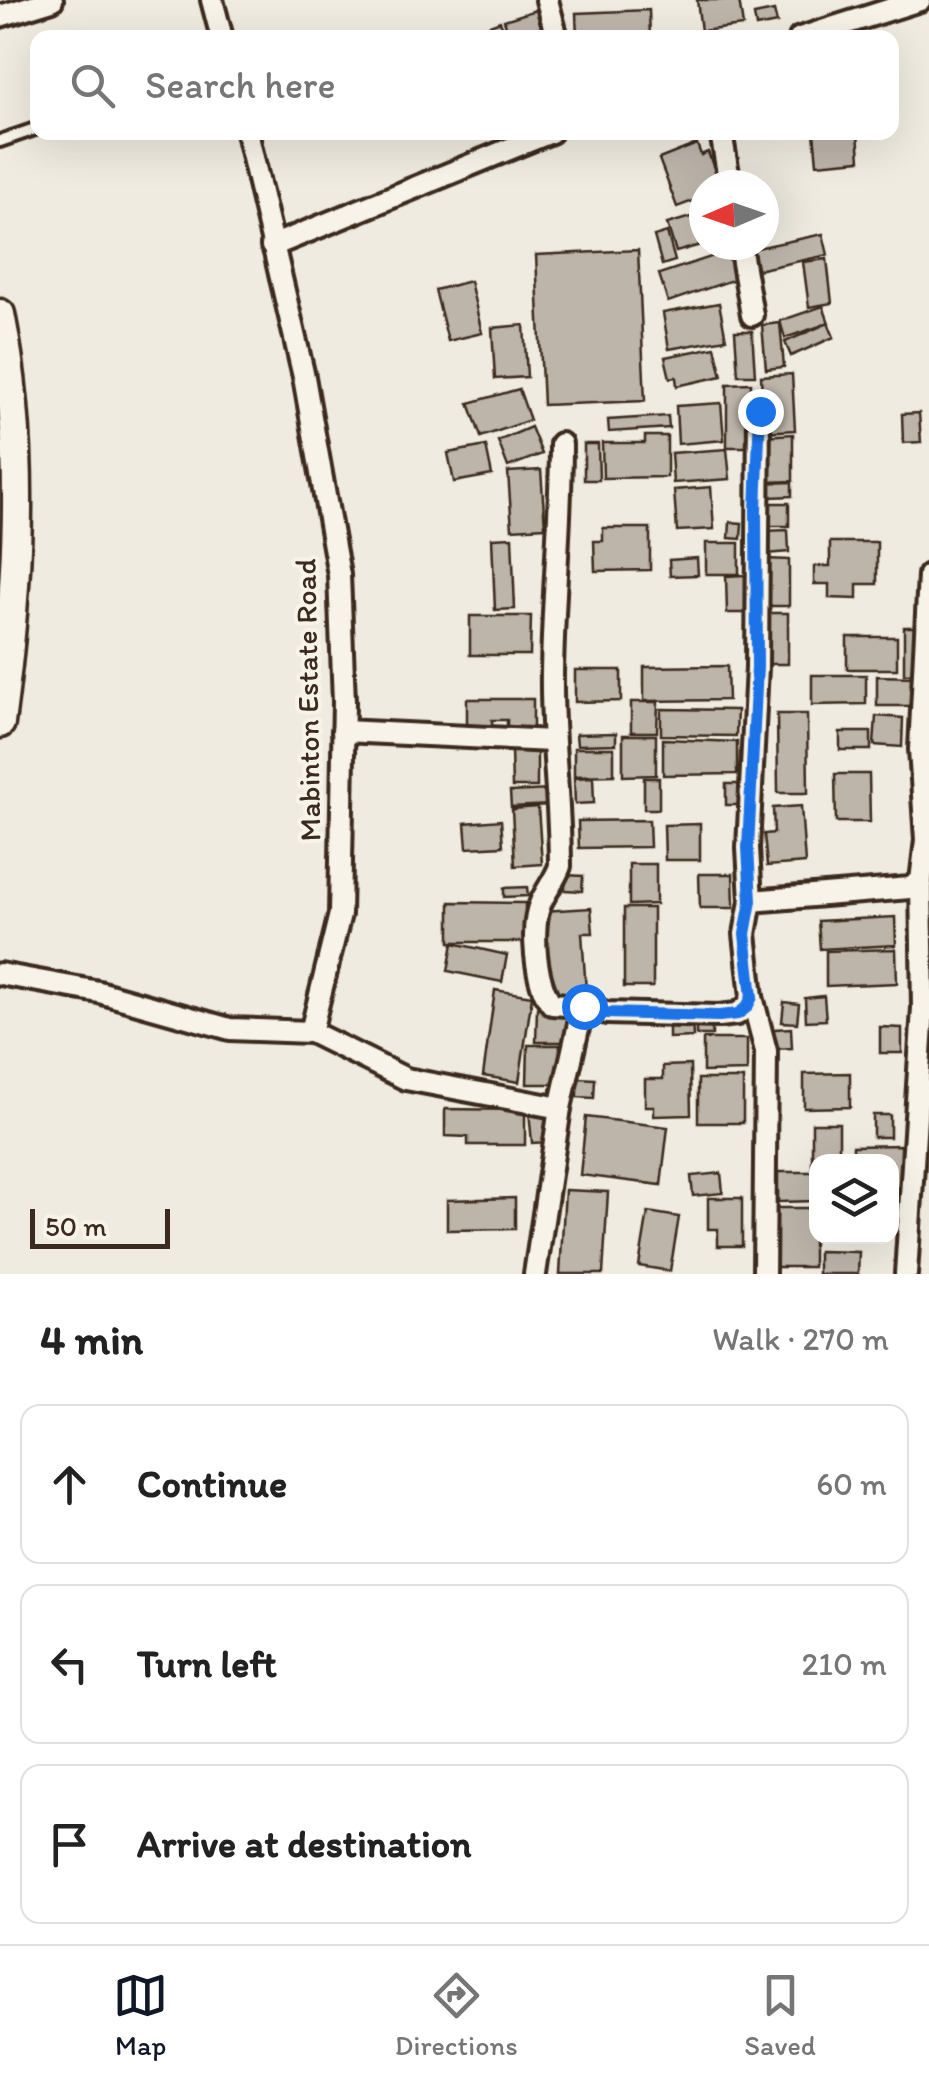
<!DOCTYPE html>
<meta charset="utf-8">
<style>
:root{--surface:#fff;--page:#f2f2f2;--text:#222;--muted:#767676;--line:#e0e0e0;--accent:#111827}
body{margin:0;font-family:Itim,sans-serif;background:var(--page);color:var(--text)}
.controls{position:absolute;right:30px;bottom:30px;display:grid;overflow:hidden;border-radius:20px;box-shadow:0 10px 40px #0002}
.controls button{width:90px;height:90px;display:grid;place-items:center;padding:0;border:0;border-bottom:2px solid var(--line);background:var(--surface);color:var(--text);font:50px sans-serif}
.compass{position:absolute;left:689px;top:170px;width:90px;height:90px;border-radius:50%;background:var(--surface);box-shadow:0 10px 40px #0002;rotate:268deg}
.scale{position:absolute;left:30px;bottom:25px;width:140px;box-sizing:border-box;padding-left:10px;border:5px solid #3b2a1e;border-top:0;font-size:28px;line-height:35px;white-space:nowrap;color:#3b2a1e;-webkit-text-stroke:8px #f7f3e8;paint-order:stroke}
.stop{position:absolute;width:30px;height:30px;margin:-22px;border:8px solid #1a73e8;border-radius:50%;background:#fff}
.stop.end{background:#1a73e8;border-color:#fff;box-shadow:0 2px 10px #0008}
.list{margin:0;padding:0;list-style:none}
h2{display:flex;justify-content:space-between;align-items:center;height:130px;margin:0;padding:0 40px;font-size:42px}
h2 small{font-size:32px;font-weight:400;color:var(--muted)}
.list li{display:grid;grid-template-columns:65px 1fr auto;gap:30px;align-items:center;box-sizing:border-box;height:160px;margin:0 20px 20px;padding:0 20px;border:2px solid var(--line);border-radius:20px}
.list b{display:block;font-size:38px;white-space:nowrap}
.list em{font-size:32px;font-style:normal;color:var(--muted)}
.icon{flex:none;width:55px;height:55px;fill:none;stroke:currentColor;stroke-width:2;stroke-linecap:round;stroke-linejoin:round}
.map{position:relative;flex:none;width:929px;height:1274px;overflow:hidden}
.search{position:absolute;background:var(--surface);box-shadow:0 10px 40px #0002;left:30px;right:30px;top:30px;height:110px;display:flex;align-items:center;gap:25px;box-sizing:border-box;padding:0 35px;border-radius:20px;color:var(--muted);font-size:38px}
.sheet{height:670px;background:var(--surface)}
nav{display:flex;justify-content:space-around;align-items:center;box-sizing:border-box;height:140px;border-top:2px solid var(--line);background:var(--surface);font-size:28px;color:var(--muted)}
nav a{display:grid;justify-items:center;gap:5px}
nav .on{color:var(--accent)}
.map>svg:first-child{display:block}
</style>
<div class="map">
<svg width="929" height="1274" viewBox="0 0 929 1274">
<rect width="100%" height="100%" fill="#efebe0"/>
<filter id="ink" filterUnits="userSpaceOnUse"><feTurbulence type="fractalNoise" baseFrequency=".01" numOctaves="2"/><feDisplacementMap in="SourceGraphic" scale="20" xChannelSelector="R" yChannelSelector="G"/><feConvolveMatrix kernelMatrix="1 2 1 2 8 2 1 2 1" color-interpolation-filters="sRGB"/></filter>
<g filter="url(#ink)">
<g fill="#bdb5aa" stroke="#3b2a1e" stroke-width="2.5">
<polygon points="697,0 739,0 743,26 701,31"/>
<polygon points="536,10 545,38 510,38 504,20"/>
<polygon points="649,10 650,38 577,38 576,13"/>
<polygon points="774,11 777,23 756,27 754,15"/>
<polygon points="500,21 507,38 483,38 479,29"/>
<polygon points="814,132 858,132 860,160 817,164"/>
<polygon points="697,144 701,155 708,152 720,185 704,185 704,197 677,207 659,159"/>
<polygon points="704,213 704,244 676,252 667,224"/>
<polygon points="667,232 675,261 662,265 654,236"/>
<polygon points="823,234 828,255 757,270 752,249"/>
<polygon points="638,250 645,401 543,405 536,255"/>
<polygon points="729,251 738,278 668,302 659,274"/>
<polygon points="827,259 832,303 809,307 803,262"/>
<polygon points="470,281 482,333 448,341 435,290"/>
<polygon points="719,303 726,339 669,349 663,313"/>
<polygon points="823,306 829,323 785,338 780,321"/>
<polygon points="780,323 784,367 766,369 762,325"/>
<polygon points="828,323 834,337 791,356 785,342"/>
<polygon points="524,325 527,377 495,379 492,328"/>
<polygon points="735,331 752,331 755,375 738,375"/>
<polygon points="715,347 722,376 677,386 676,377 670,378 665,357"/>
<polygon points="792,374 795,430 764,432 761,376"/>
<polygon points="751,383 752,447 727,447 727,384"/>
<polygon points="519,389 530,420 481,437 469,403"/>
<polygon points="721,403 724,440 678,444 676,406"/>
<polygon points="919,413 921,442 903,443 902,414"/>
<polygon points="668,416 669,428 609,432 608,420"/>
<polygon points="531,427 542,454 508,467 498,441"/>
<polygon points="793,434 793,481 767,482 764,436"/>
<polygon points="645,436 667,436 667,477 603,478 602,443 645,443"/>
<polygon points="584,444 598,444 599,480 584,480"/>
<polygon points="486,446 492,475 454,482 448,453"/>
<polygon points="727,449 730,479 673,483 671,453"/>
<polygon points="541,470 545,527 512,529 508,472"/>
<polygon points="792,482 792,496 771,497 770,483"/>
<polygon points="711,487 714,529 677,531 674,490"/>
<polygon points="768,503 789,503 789,526 769,526"/>
<polygon points="730,522 742,523 741,539 729,538"/>
<polygon points="603,528 650,528 650,570 595,571 594,541 603,541"/>
<polygon points="788,530 789,552 766,554 765,531"/>
<polygon points="512,537 515,609 495,610 492,538"/>
<polygon points="830,542 877,542 877,584 857,584 857,599 829,598 829,584 814,584 814,566 830,566"/>
<rect x="706" y="543" width="33" height="31"/>
<polygon points="697,558 698,575 670,576 669,560"/>
<polygon points="766,559 789,560 789,606 766,606"/>
<polygon points="745,575 745,613 727,613 726,576"/>
<rect x="767" y="613" width="21" height="51"/>
<polygon points="470,616 531,616 530,655 470,655"/>
<polygon points="904,627 919,627 919,673 904,674"/>
<rect x="847" y="637" width="50" height="32"/>
<polygon points="727,666 728,700 644,701 644,667"/>
<polygon points="575,670 621,670 621,701 575,702"/>
<polygon points="812,675 866,675 866,704 812,705"/>
<polygon points="877,676 913,677 912,706 877,706"/>
<polygon points="467,699 533,699 533,730 507,730 507,720 492,720 492,731 467,731"/>
<polygon points="631,702 658,702 657,732 631,732"/>
<polygon points="661,709 737,710 736,736 661,735"/>
<polygon points="777,714 807,714 808,793 778,793"/>
<polygon points="876,716 903,718 902,747 874,745"/>
<rect x="840" y="732" width="31" height="18"/>
<polygon points="616,733 616,744 577,745 576,734"/>
<polygon points="623,735 656,735 656,775 623,776"/>
<polygon points="663,739 737,742 737,774 663,775"/>
<polygon points="574,748 614,748 614,775 574,776"/>
<polygon points="511,750 537,750 537,787 512,787"/>
<polygon points="835,774 869,774 870,822 836,822"/>
<polygon points="593,777 594,803 575,804 574,778"/>
<rect x="644" y="778" width="15" height="31"/>
<polygon points="726,784 746,784 745,805 726,805"/>
<polygon points="550,790 551,805 511,807 510,792"/>
<polygon points="801,806 805,863 767,866 764,834 774,833 773,808"/>
<polygon points="538,807 542,864 515,866 512,809"/>
<polygon points="501,820 503,846 467,848 465,823"/>
<polygon points="649,820 650,847 579,848 578,821"/>
<polygon points="700,824 700,860 665,860 664,825"/>
<polygon points="629,864 656,864 656,904 629,905"/>
<polygon points="699,874 733,874 734,908 700,908"/>
<polygon points="565,875 583,876 582,891 565,890"/>
<polygon points="527,887 528,896 504,897 504,888"/>
<polygon points="450,902 525,903 525,942 450,942"/>
<polygon points="591,908 593,933 582,933 586,991 548,994 543,911"/>
<rect x="624" y="908" width="29" height="79"/>
<polygon points="895,917 896,945 820,949 818,921"/>
<polygon points="453,943 507,955 502,982 448,971"/>
<polygon points="896,949 897,983 826,986 826,951"/>
<polygon points="495,990 532,996 519,1082 483,1076"/>
<polygon points="824,996 826,1020 806,1021 805,998"/>
<polygon points="784,1002 799,1004 797,1023 782,1022"/>
<polygon points="537,1008 567,1009 566,1042 536,1042"/>
<polygon points="669,1018 692,1018 693,1037 669,1038"/>
<rect x="696" y="1022" width="16" height="13"/>
<polygon points="880,1027 902,1028 902,1053 880,1053"/>
<polygon points="791,1028 792,1048 775,1049 774,1029"/>
<polygon points="703,1039 747,1039 747,1071 703,1072"/>
<polygon points="528,1045 560,1045 560,1084 527,1084"/>
<polygon points="690,1065 691,1115 654,1116 654,1106 645,1106 645,1079 663,1079 663,1066"/>
<polygon points="850,1073 850,1107 804,1108 804,1074"/>
<polygon points="577,1078 595,1079 594,1098 577,1097"/>
<rect x="698" y="1079" width="45" height="44"/>
<polygon points="445,1109 525,1110 525,1145 468,1145 468,1137 445,1136"/>
<polygon points="547,1110 549,1142 532,1143 529,1111"/>
<rect x="873" y="1115" width="17" height="22"/>
<polygon points="586,1117 668,1127 661,1185 580,1175"/>
<polygon points="812,1123 839,1123 839,1162 816,1162 816,1168 812,1168"/>
<polygon points="901,1145 902,1202 892,1203 892,1162 853,1161 853,1146"/>
<polygon points="778,1172 816,1172 816,1201 778,1202"/>
<polygon points="721,1173 723,1193 693,1196 691,1176"/>
<polygon points="565,1190 608,1192 603,1274 560,1274"/>
<polygon points="515,1198 515,1229 447,1230 447,1200"/>
<polygon points="708,1198 742,1198 742,1246 718,1246 718,1229 708,1229"/>
<rect x="775" y="1208" width="38" height="59"/>
<polygon points="648,1212 679,1217 670,1271 639,1266"/>
<polygon points="818,1251 859,1252 858,1274 818,1274"/>
</g>
<g fill="none" stroke-linecap="round" stroke-linejoin="round">
<g stroke="#3b2a1e" stroke-width="18">
<polyline id="service" points="0,141 38,128"/>
</g>
<g stroke="#3b2a1e" stroke-width="28">
<g id="minor">
<polyline points="212,0 222,38"/>
<polyline points="547,0 557,38"/>
<polyline points="0,16 52,0"/>
<polyline points="800,38 920,0"/>
<polyline points="247,132 304,377 339,575 344,702 340,914 311,1032"/>
<polyline points="721,132 730,185"/>
<polyline points="740,245 752,315"/>
<polyline points="272,246 551,132"/>
<path d="M561,444C561,521 553,597 552,674C551,738 560,801 560,866C555,880 547,889 541,902C530,925 535,985 552,1004L583,1006"/>
<polyline points="343,731 552,741"/>
<polyline points="751,901 910,888 921,881 926,840 920,749 929,575"/>
<polyline points="0,974 99,992 230,1029 311,1032 406,1079 560,1108"/>
<polyline points="752,997 766,1051 764,1274"/>
<polyline points="535,1274 560,1108 583,1006 607,1013 719,1016 737,1014 747,1007 752,997 745,934 751,901 748,848 757,667 759,411"/>
<polyline points="906,1274 923,1008 921,881"/>
</g>
</g>
<g stroke="#3b2a1e" stroke-width="35">
<path id="secondary" d="M0,314C27,449 18,587 0,723"/>
</g>
<use href="#service" stroke="#f7f3e8" stroke-width="10"/>
<use href="#minor" stroke="#f7f3e8" stroke-width="20"/>
<use href="#secondary" stroke="#f7f3e8" stroke-width="28"/>
</g>
</g>
<g fill="none" stroke-linecap="round" stroke-linejoin="round" filter="url(#ink)">
<polyline stroke="#1a73e8" stroke-width="12" points="584,1006 606,1013 719,1016 738,1014 747,1007 752,997 745,934 751,901 748,848 757,667 756,510 760,411"/>
</g>
<g text-anchor="middle" stroke-width="8" stroke-linejoin="round" paint-order="stroke">
<g font-size="30" fill="#3b2a1e" stroke="#f7f3e8">
<text transform="translate(308 700) rotate(-91)" y="10">Mabinton Estate Road</text>
</g>
</g>
</svg>
<div class="controls">
<button><svg class="icon" aria-label="layers" viewBox="0 0 24 24"><path d="M12 4l9 5-9 5-9-5zM3 14l9 5 9-5"/></svg></button>
</div>
<svg class="compass" viewBox="-18 -18 36 36"><path d="M0-13l5 13h-10z" fill="#e53935"/><path d="M0 13l5-13h-10z" fill="#767676"/></svg>
<div class="scale">50 m</div>
<div class="stop" style="left:584px;top:1006px"></div>
<div class="stop end" style="left:760px;top:411px"></div>
<div class="search"><svg class="icon" aria-label="search" viewBox="0 0 24 24"><circle cx="10" cy="10" r="6"/><path d="M15 15l6 6"/></svg>Search here</div>
</div>
<section class="sheet">
<h2>4 min<small>Walk · 270 m</small></h2>
<ul class="list">
<li><svg class="icon" aria-label="ahead" viewBox="0 0 24 24"><path d="M12 20V5M6 11l6-6 6 6"/></svg><div><b>Continue</b></div><em>60 m</em></li>
<li><svg class="icon" aria-label="left" viewBox="0 0 24 24"><path d="M17 20v-9H6M10 6l-5 5 5 5"/></svg><div><b>Turn left</b></div><em>210 m</em></li>
<li><svg class="icon" aria-label="arrive" viewBox="0 0 24 24"><path d="M6 21V4h12l-3 4 3 4H6"/></svg><div><b>Arrive at destination</b></div></li>
</ul>
</section>
<nav>
<a class="on"><svg class="icon" aria-label="map" viewBox="0 0 24 24"><path d="M3 6l6-2 6 2 6-2v14l-6 2-6-2-6 2zM9 4v14M15 6v14"/></svg>Map</a>
<a><svg class="icon" aria-label="directions" viewBox="0 0 24 24"><path d="M12 3l9 9-9 9-9-9zM9 14v-3h6M13 9l2 2-2 2"/></svg>Directions</a>
<a><svg class="icon" aria-label="saved" viewBox="0 0 24 24"><path d="M7 4h10v16l-5-4-5 4z"/></svg>Saved</a>
</nav>
